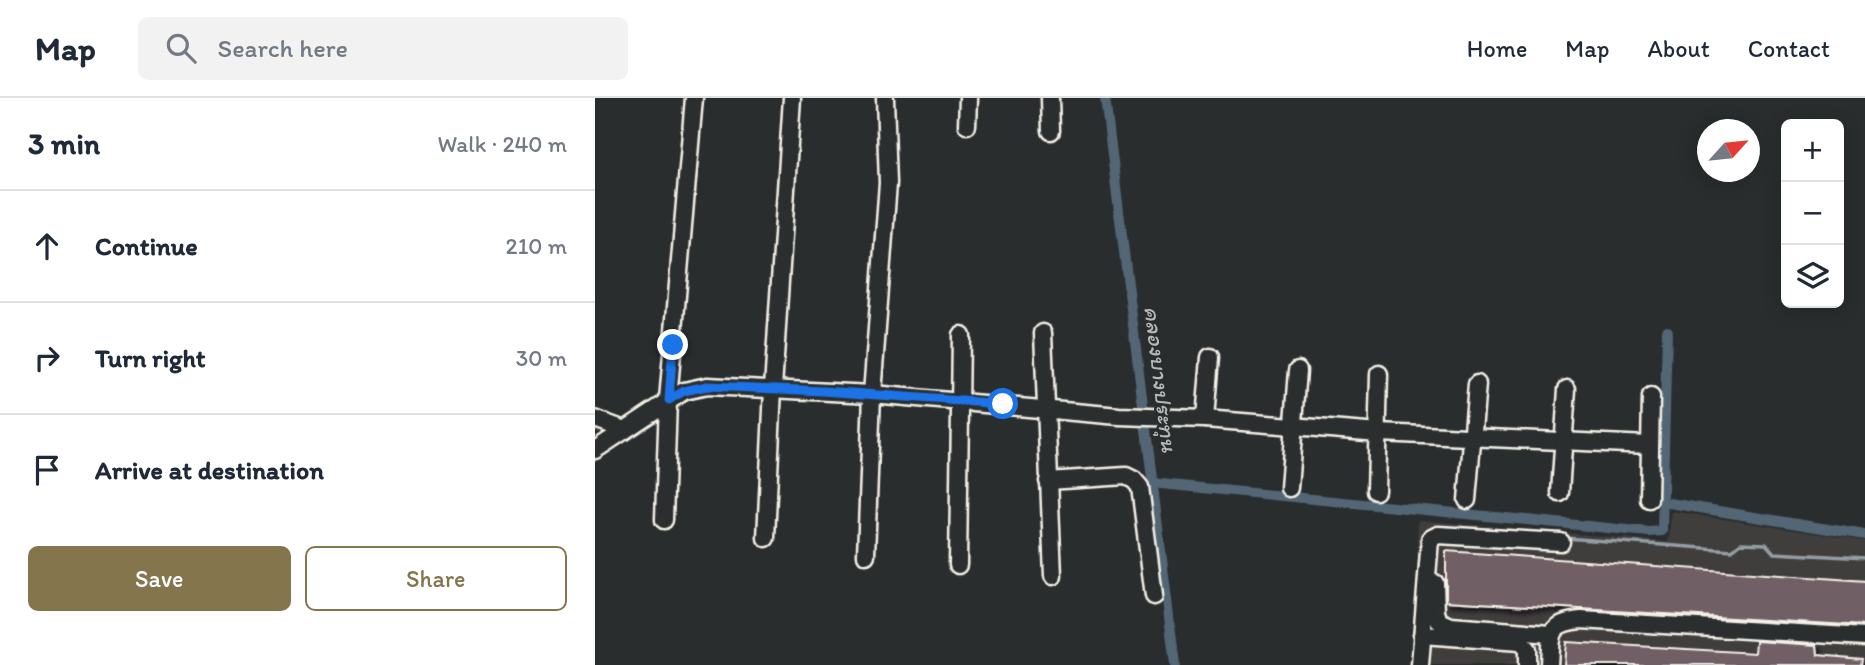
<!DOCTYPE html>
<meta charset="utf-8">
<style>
:root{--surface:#fff;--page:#f2f2f3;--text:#1f2937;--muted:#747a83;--line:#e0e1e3;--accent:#84754c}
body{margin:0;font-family:Itim,"Playpen Sans Thai",sans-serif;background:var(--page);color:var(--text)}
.controls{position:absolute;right:21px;top:21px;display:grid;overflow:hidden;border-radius:10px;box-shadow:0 4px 18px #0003}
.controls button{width:63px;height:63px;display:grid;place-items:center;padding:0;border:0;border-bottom:2px solid var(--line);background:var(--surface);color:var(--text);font:35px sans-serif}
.compass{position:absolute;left:1102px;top:21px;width:63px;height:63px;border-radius:50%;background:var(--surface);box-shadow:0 4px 18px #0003;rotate:63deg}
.stop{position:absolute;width:21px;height:21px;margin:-16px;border:5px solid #1a73e8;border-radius:50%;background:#fff}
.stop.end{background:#1a73e8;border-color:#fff;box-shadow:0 2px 7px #0008}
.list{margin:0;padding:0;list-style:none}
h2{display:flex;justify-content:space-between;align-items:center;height:91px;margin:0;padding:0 28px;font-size:30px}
h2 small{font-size:23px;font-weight:400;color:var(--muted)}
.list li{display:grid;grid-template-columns:46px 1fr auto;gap:21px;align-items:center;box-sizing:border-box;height:112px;padding:0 28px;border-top:2px solid var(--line)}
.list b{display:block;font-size:26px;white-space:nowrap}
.list em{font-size:23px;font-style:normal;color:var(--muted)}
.actions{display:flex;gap:14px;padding:21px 28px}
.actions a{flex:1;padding:16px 0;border:2px solid var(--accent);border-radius:10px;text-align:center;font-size:24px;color:var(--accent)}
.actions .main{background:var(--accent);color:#fff}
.icon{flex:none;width:38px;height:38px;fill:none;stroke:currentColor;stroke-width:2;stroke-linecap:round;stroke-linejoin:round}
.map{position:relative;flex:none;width:1270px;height:567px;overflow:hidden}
header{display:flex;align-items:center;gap:42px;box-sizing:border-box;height:98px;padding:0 35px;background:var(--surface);border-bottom:2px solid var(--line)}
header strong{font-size:33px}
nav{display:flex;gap:38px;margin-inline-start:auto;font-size:24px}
.search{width:490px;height:63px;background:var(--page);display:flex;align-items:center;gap:18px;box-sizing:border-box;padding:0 24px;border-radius:10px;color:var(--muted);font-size:26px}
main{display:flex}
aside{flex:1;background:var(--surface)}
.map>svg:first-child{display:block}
</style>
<header>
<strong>Map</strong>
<div class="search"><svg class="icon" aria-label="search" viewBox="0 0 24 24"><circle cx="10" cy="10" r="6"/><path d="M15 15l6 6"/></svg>Search here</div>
<nav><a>Home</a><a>Map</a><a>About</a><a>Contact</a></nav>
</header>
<main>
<aside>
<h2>3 min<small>Walk · 240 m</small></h2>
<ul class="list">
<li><svg class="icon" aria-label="ahead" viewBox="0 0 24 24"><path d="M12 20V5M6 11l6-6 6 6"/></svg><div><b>Continue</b></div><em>210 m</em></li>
<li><svg class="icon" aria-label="right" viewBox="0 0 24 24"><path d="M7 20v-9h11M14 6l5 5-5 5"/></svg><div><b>Turn right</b></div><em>30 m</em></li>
<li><svg class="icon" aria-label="arrive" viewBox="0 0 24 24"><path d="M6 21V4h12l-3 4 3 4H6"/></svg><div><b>Arrive at destination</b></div></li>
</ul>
<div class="actions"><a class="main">Save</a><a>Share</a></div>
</aside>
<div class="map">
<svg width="1270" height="567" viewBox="0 0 1270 567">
<defs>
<filter id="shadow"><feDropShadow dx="4" dy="4" stdDeviation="2" flood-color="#0009"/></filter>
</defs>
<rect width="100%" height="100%" fill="#2a2d2e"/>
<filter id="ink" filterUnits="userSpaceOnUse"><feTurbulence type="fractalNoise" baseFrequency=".0143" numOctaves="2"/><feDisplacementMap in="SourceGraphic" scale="14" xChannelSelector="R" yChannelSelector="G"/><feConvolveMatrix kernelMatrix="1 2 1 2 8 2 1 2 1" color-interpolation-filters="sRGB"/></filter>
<g filter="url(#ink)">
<polygon fill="#3f3c3e" points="1077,413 1270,443 1270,567 820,567 823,422 1073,444"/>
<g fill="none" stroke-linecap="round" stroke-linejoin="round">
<polyline stroke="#939ea3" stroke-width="3.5" points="969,440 1137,452 1146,445 1171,446 1179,455 1270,460"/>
<g stroke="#526675" stroke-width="10">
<polyline points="510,0 580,567"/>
<polyline points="556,385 1054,434 1067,433 1072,232"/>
<polyline points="1068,404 1270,437"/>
</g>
</g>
<g fill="#705e65" stroke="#f4f1e8" stroke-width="2" filter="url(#shadow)">
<polygon points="851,453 1270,483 1270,528 851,503"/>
<polygon points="971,544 1160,555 1161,543 1222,547 1223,557 1266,561 1265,567 969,567"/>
</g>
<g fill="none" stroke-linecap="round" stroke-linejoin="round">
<g stroke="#f4f1e8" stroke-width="21">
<g id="minor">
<polyline points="455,0 456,33"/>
<polyline points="372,27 373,0"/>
<polyline points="448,235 458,478"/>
<polyline points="0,321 30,332"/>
<polyline points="610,321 615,259"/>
<polyline points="0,352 89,293 112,288 277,296 524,318 610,321 784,335 1054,347"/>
<polyline points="453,383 531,378 539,382 545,389 559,498"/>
<polyline points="694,390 703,272"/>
<polyline points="781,393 784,276"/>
<polyline points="965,395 972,291"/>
<polyline points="1054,401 1056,299"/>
<polyline points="872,402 882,286"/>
<polyline points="69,422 73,302 99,0"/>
<polyline points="171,440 178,290 197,0"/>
<polyline points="271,457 277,296 293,85 290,0"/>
<polyline points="363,467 366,237"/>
<polyline points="840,485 841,514 844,523 856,528 956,536"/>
<polyline points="827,537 925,544 932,551 932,567"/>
<polyline points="825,567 835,441 843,437 966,444"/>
<path d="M954,567C956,538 952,525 986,522L1270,539"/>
</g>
</g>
<use href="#minor" stroke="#2a2d2e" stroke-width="16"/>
</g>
</g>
<g fill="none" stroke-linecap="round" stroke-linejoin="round" filter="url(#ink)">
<polyline stroke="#1a73e8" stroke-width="9" points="78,247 74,302 89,293 112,288 228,293 408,306"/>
</g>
<g text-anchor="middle" stroke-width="5" stroke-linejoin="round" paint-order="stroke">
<g font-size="23" font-style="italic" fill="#b3b9ba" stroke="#2a2d2e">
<text transform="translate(566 281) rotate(83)" y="8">คลองบางประทุน</text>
</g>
</g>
</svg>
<div class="controls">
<button>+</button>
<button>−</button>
<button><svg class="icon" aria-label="layers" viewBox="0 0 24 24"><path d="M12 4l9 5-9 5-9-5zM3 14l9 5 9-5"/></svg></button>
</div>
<svg class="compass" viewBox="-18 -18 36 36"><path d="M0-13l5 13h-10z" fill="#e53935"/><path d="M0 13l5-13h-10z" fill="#747a83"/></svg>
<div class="stop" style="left:408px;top:306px"></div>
<div class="stop end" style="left:78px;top:247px"></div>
</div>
</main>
